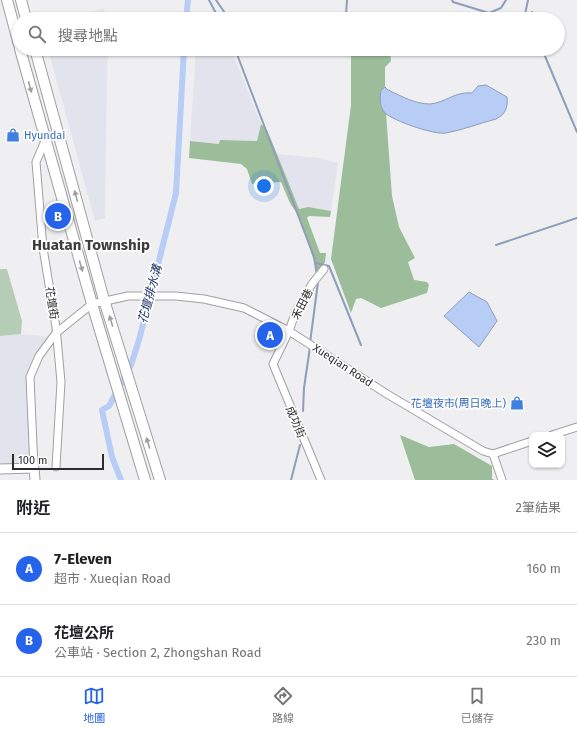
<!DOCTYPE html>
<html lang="zh-TW">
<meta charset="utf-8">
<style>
:root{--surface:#fff;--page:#f6f6f6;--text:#202124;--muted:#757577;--line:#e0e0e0;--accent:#2563eb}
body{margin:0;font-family:"Fira Sans","Noto Sans TC",sans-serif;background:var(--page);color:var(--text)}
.controls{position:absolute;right:12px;bottom:12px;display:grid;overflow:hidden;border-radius:8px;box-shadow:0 1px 3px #0004}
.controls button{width:36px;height:36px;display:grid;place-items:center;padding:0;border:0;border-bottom:1px solid var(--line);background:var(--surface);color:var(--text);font:20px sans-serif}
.scale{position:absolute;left:12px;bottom:10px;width:92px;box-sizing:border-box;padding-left:4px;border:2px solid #2d2d2e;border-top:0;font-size:11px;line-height:14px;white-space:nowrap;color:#2d2d2e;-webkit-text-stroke:3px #fdfdfe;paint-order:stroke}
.you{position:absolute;left:264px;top:186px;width:14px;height:14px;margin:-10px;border:3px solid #fff;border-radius:50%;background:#1a73e8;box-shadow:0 0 0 6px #1a73e833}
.badge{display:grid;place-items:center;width:26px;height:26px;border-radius:50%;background:var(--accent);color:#fff;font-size:13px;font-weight:700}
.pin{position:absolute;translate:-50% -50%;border:2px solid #fff;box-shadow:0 1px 4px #0006}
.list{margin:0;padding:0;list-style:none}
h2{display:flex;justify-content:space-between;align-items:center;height:52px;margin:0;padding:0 16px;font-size:17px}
h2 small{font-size:13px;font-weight:400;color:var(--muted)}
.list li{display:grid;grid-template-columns:26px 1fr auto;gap:12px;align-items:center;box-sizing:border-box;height:72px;padding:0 16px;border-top:1px solid var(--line)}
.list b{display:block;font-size:15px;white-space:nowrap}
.list p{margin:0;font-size:13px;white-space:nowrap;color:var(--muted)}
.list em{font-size:13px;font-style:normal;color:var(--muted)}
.icon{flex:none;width:22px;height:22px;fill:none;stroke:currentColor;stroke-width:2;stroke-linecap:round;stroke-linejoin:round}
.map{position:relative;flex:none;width:577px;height:480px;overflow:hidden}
.search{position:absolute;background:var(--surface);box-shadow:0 1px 3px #0004;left:12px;right:12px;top:12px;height:44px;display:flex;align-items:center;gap:10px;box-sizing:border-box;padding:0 14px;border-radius:22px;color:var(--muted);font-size:15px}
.sheet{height:196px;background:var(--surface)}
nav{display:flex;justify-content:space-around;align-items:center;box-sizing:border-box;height:56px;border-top:1px solid var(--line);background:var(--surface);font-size:11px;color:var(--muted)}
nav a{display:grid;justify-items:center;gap:2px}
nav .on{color:var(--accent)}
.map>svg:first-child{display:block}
</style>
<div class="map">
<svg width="577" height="480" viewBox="0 0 577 480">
<rect width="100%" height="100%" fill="#efeff1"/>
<g fill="#e2e3ec">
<polygon points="104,8 106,19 66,19"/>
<polygon points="48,49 110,49 107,63 105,218 95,221"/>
<polygon points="196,49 231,49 261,124 257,141 220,140 220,144 190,141"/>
<polygon points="277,154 318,158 338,163 331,211 308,207 299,209"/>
<polygon points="21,334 52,337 33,374 33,463 0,466 0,336"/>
</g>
<polygon fill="#b6cdb5" points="0,269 7,269 22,321 21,334 0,336"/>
<g fill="#9bbd99">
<polygon points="351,49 390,49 391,61 385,67 385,87 381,90 380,104 386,113 392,196 399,227 415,258 408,262 414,280 427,282 429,285 427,293 381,308 361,298 356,299 351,313 331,259 351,105"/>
<polygon points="261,124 267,130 277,154 299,209 308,207 331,211 330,217 309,216 307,218 320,253 326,253 325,262 318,273 300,218 290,203 281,182 252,184 247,169 241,164 189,158 190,141 219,144 220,140 257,141"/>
<polygon points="400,435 429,447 454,444 492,466 492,479 495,480 415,480"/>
</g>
<g fill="#b7cdf6" stroke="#8e9dba">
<path d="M486,85L507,97C508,107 506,114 496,119C480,123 463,130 446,133C434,135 394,121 385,113C379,106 380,98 381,90L385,87L388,90C401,96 415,104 430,104C445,103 455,91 472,93L478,86Z"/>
<polygon points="469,292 487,302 497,321 479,347 444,316"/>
</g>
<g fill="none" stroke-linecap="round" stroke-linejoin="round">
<g stroke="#8e9dba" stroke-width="2">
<polyline points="209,0 219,19"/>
<polyline points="216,0 227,16 338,17 346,15 347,0"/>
<polyline points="452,0 453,2 489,13 501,8 506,0"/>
<polyline points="532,12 534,19"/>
<polyline points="524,19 528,0"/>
<polyline points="235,49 314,257 317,275"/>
<polyline points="542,49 577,132"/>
<polyline points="496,245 577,218"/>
<polyline points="316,263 329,266 361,345"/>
<polyline points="310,343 318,282"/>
<polyline points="303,411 304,388 310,347"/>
<polyline points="291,480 300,445"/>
</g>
<g stroke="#b7cdf6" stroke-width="6">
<polyline points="186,19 188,0"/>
<polyline points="121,480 112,457 102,410 109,406 131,365 139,340 176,193 184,49"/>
</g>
<g stroke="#a0a0a2" stroke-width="9">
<g id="street">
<polyline points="45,141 36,162 43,248 56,327 61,382 56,467"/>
<polyline points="552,435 577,427"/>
<polyline points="493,454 532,441"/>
<polyline points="34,468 30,377 39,356 56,333 92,304 128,296 176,296 204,299 244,308 289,331 387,394 483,451 493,454 502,480"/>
<polyline points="321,480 273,364 289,331 296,311 312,284 324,269"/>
</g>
</g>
<g stroke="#a0a0a2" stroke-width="11">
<polyline id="secondary" points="0,469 34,468 35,480"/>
</g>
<g stroke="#a0a0a2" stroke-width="12">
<g id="primary">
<polyline points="7,0 19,45"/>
<polyline points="21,0 26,19"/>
<polyline points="20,49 92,304 145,480"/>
<polyline points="35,49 104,300 160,480"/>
</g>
</g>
<use href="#street" stroke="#fff" stroke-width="7"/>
<use href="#secondary" stroke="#fff" stroke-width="9"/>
<use href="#primary" stroke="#fff" stroke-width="10"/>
</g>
<defs><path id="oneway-solid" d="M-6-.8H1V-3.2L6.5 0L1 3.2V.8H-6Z"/></defs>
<g fill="#a0a0a1">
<use href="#oneway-solid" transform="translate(30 87) rotate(75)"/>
<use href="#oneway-solid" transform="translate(76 196) rotate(-105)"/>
<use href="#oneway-solid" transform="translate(81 266) rotate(74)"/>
<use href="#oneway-solid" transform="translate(111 321) rotate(-107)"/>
<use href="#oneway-solid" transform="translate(148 443) rotate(-107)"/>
</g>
<defs>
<g id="shop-bare" transform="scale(1.08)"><path d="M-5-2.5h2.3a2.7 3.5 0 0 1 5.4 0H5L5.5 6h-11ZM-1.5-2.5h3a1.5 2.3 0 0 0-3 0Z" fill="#3f7fe0" stroke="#fdfdfe" stroke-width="2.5" paint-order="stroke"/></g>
</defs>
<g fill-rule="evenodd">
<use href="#shop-bare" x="13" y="135"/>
<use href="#shop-bare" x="517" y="403"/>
</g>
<g text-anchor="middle" stroke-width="3.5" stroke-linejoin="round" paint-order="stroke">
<g font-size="11" fill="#366cbe" stroke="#fdfdfe" text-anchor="start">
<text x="24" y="139">Hyundai</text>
<text x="506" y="407" text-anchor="end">花壇夜市(周日晚上)</text>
</g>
<g font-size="11" fill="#2d2d2e" stroke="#fdfdfe">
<text transform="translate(52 303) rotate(81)" y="4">花壇街</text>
<text transform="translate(302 304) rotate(-63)" y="4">禾田巷</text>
<text transform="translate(343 365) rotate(33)" y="4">Xueqian Road</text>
<text transform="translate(296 422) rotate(67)" y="4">成功街</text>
</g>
<g font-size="12" font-style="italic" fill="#1e3567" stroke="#fdfdfe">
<text transform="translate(150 294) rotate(-75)" y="4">花壇排水溝</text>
</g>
<g font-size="15" font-weight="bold" fill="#3d3d3e" stroke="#fdfdfe">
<text x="91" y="250">Huatan Township</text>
</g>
</g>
</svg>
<div class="controls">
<button><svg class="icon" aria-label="layers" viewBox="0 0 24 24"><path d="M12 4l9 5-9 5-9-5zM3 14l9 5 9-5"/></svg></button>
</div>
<div class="scale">100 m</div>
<div class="you"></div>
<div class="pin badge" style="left:270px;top:335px">A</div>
<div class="pin badge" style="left:58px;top:216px">B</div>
<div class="search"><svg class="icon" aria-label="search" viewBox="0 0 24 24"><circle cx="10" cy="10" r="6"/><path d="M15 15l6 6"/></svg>搜尋地點</div>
</div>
<section class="sheet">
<h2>附近<small>2筆結果</small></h2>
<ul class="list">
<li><span class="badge">A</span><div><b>7-Eleven</b><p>超市 · Xueqian Road</p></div><em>160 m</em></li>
<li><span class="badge">B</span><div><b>花壇公所</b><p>公車站 · Section 2, Zhongshan Road</p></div><em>230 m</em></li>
</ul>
</section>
<nav>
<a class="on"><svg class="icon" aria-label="map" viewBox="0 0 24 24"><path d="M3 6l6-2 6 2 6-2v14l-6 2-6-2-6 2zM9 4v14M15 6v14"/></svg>地圖</a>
<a><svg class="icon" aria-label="directions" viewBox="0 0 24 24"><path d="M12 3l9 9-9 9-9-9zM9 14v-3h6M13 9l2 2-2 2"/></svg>路線</a>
<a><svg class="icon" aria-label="saved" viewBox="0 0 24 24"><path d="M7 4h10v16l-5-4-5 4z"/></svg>已儲存</a>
</nav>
